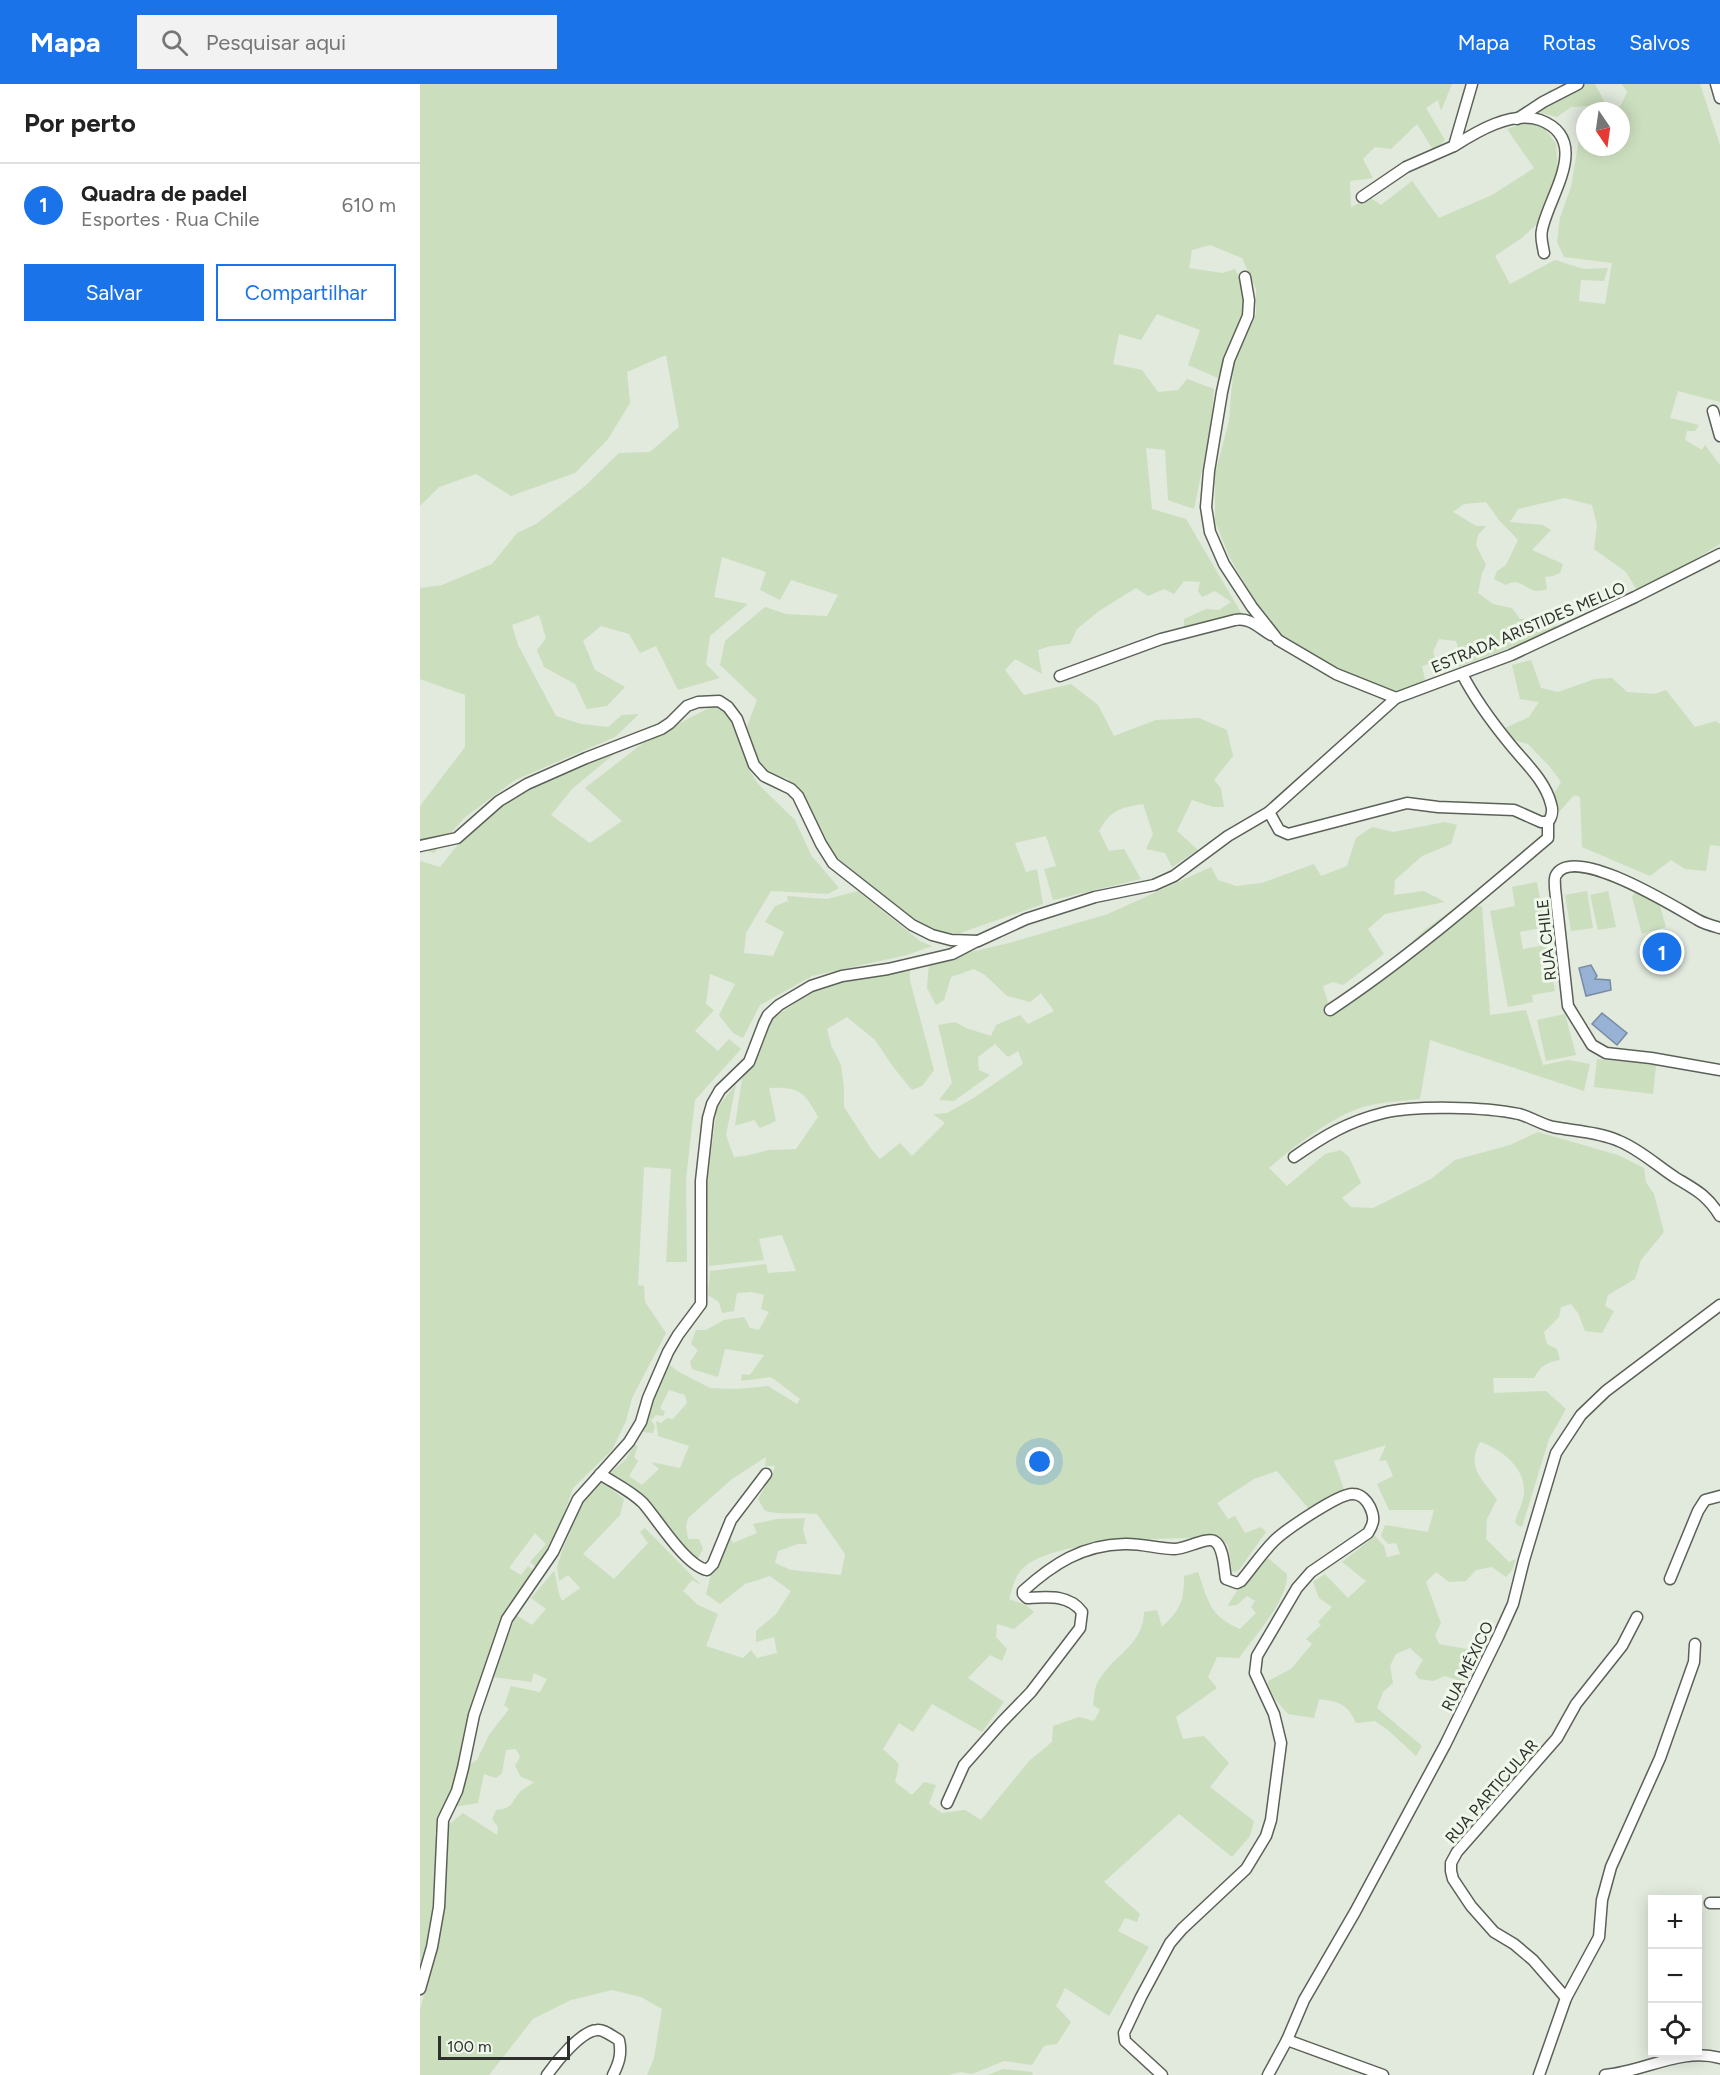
<!DOCTYPE html>
<html lang="pt">
<meta charset="utf-8">
<style>
:root{--surface:#fff;--page:#f2f2f2;--text:#222;--muted:#767676;--line:#e0e0e0;--accent:#1a73e8}
body{margin:0;font-family:Figtree,sans-serif;background:var(--page);color:var(--text)}
.controls{position:absolute;right:18px;bottom:18px;display:grid;overflow:hidden;border-radius:0px;box-shadow:0 3px 15px #0003}
.controls button{width:54px;height:54px;display:grid;place-items:center;padding:0;border:0;border-bottom:2px solid var(--line);background:var(--surface);color:var(--text);font:30px sans-serif}
.compass{position:absolute;left:1156px;top:18px;width:54px;height:54px;border-radius:50%;background:var(--surface);box-shadow:0 3px 15px #0003;rotate:167deg}
.scale{position:absolute;left:18px;bottom:15px;width:132px;box-sizing:border-box;padding-left:6px;border:3px solid #2d302b;border-top:0;font-size:16px;line-height:21px;white-space:nowrap;color:#2d302b;-webkit-text-stroke:4px #eff6ea;paint-order:stroke}
.you{position:absolute;left:620px;top:1378px;width:21px;height:21px;margin:-15px;border:4px solid #fff;border-radius:50%;background:#1a73e8;box-shadow:0 0 0 9px #1a73e833}
.badge{display:grid;place-items:center;width:39px;height:39px;border-radius:50%;background:var(--accent);color:#fff;font-size:20px;font-weight:700}
.pin{position:absolute;translate:-50% -50%;border:3px solid #fff;box-shadow:0 2px 6px #0006}
.list{margin:0;padding:0;list-style:none}
h2{display:flex;justify-content:space-between;align-items:center;height:78px;margin:0;padding:0 24px;font-size:26px}
h2 small{font-size:20px;font-weight:400;color:var(--muted)}
.list li{display:grid;grid-template-columns:39px 1fr auto;gap:18px;align-items:center;box-sizing:border-box;height:84px;padding:0 24px;border-top:2px solid var(--line)}
.list b{display:block;font-size:22px;white-space:nowrap}
.list p{margin:0;font-size:20px;white-space:nowrap;color:var(--muted)}
.list em{font-size:20px;font-style:normal;color:var(--muted)}
.actions{display:flex;gap:12px;padding:18px 24px}
.actions a{flex:1;padding:14px 0;border:2px solid var(--accent);border-radius:0px;text-align:center;font-size:21px;color:var(--accent)}
.actions .main{background:var(--accent);color:#fff}
.icon{flex:none;width:33px;height:33px;fill:none;stroke:currentColor;stroke-width:2;stroke-linecap:round;stroke-linejoin:round}
.map{position:relative;flex:none;width:1300px;height:1991px;overflow:hidden}
header{display:flex;align-items:center;gap:36px;box-sizing:border-box;height:84px;padding:0 30px;background:var(--accent);color:#fff}
header strong{font-size:28px}
nav{display:flex;gap:33px;margin-inline-start:auto;font-size:21px}
.search{width:420px;height:54px;background:var(--page);display:flex;align-items:center;gap:15px;box-sizing:border-box;padding:0 21px;border-radius:0px;color:var(--muted);font-size:22px}
main{display:flex}
aside{flex:1;background:var(--surface)}
.map>svg:first-child{display:block}
</style>
<header>
<strong>Mapa</strong>
<div class="search"><svg class="icon" aria-label="search" viewBox="0 0 24 24"><circle cx="10" cy="10" r="6"/><path d="M15 15l6 6"/></svg>Pesquisar aqui</div>
<nav><a>Mapa</a><a>Rotas</a><a>Salvos</a></nav>
</header>
<main>
<aside>
<h2>Por perto<small></small></h2>
<ul class="list">
<li><span class="badge">1</span><div><b>Quadra de padel</b><p>Esportes · Rua Chile</p></div><em>610 m</em></li>
</ul>
<div class="actions"><a class="main">Salvar</a><a>Compartilhar</a></div>
</aside>
<div class="map">
<svg width="1300" height="1991" viewBox="0 0 1300 1991">
<rect width="100%" height="100%" fill="#e2e9dd"/>
<g fill="#cbdebe">
<path d="M0,0H1032L1021,27L1018,16L1006,24L1025,56L1014,67L997,40L971,65L955,63L943,75L953,94L930,97L931,123L951,114L961,121L992,97L1019,134L1072,111L1114,84L1087,45L1106,39L1125,45L1136,60L1138,90L1118,139L1103,153L1075,172L1090,200L1135,176L1164,185L1188,184L1184,197L1161,196L1159,217L1185,220L1192,179L1144,173L1137,158L1140,134L1151,103L1159,55L1165,47V63H1201V27H1192L1201,21L1207,8L1202,0H1280L1300,61V318L1258,307L1250,334L1279,341L1275,347H1267L1265,356L1282,366L1285,361L1300,381V460L1240,497L1217,506L1206,488L1174,465L1177,441L1172,421L1145,414L1098,425L1090,438L1123,441L1131,446L1112,466L1143,480L1140,489L1133,492L1125,493L1127,505C1124,506 1120,507 1116,507C1105,505 1099,493 1086,501L1074,495L1077,487L1086,481L1098,456L1079,436L1066,418L1044,420L1033,428L1056,442H1066L1058,451L1056,461L1066,481L1062,489L1058,509L1073,520L1092,524L1100,535L1129,536L1139,545L1039,583L1038,581L1042,575L1036,557L1019,555L1013,568L1017,578L1002,582L1006,600L974,610L943,597L862,554L835,517L809,472L795,437V390L809,337L814,277L836,230V205L822,174L790,161L772,166L769,184L802,189L815,185L826,209V228L805,270L798,294L768,281L780,246L737,230L721,256L699,250L693,280L722,286L738,308L758,306L767,295L794,305L791,343L774,425L748,416L745,366L726,364L732,425L766,435L823,532L764,545V535L786,525L799,526L811,518L795,507L782,513L778,507L780,498L764,497L754,510L744,505L728,512L716,504L679,527L657,545L650,560L630,562L618,566L622,590L595,575L585,586L604,611L651,600L678,621L694,652L736,636L779,634L807,646L813,672L794,696L801,704L804,723H793L772,716L757,747L778,766L752,783L745,769L726,765L733,750L723,720C699,724 691,726 679,747L689,767L704,765L721,795L633,816L624,785L636,782L626,752L595,759L606,788L617,785L623,820L540,849L506,848L446,802L404,760L392,727L367,694L344,691L338,684L326,645L337,616L300,581L305,557L345,523L366,530L407,532L418,511L371,496L360,516L340,506L346,488L302,473L294,513L328,520L290,552L286,580L300,594L258,606L236,562L220,569L209,550L181,542L163,557L175,586L205,603L187,622L167,625L155,600L124,583L117,566L126,554L119,531L92,541L98,561L136,632L161,640L188,643L202,631L219,630L195,653L95,696L44,734L14,769L0,765V722L45,663V611L0,595V504L22,501L72,480L97,449L116,440L165,402L199,369L230,368L259,343L246,271L207,288L210,319L188,355L155,389L91,412L56,390L19,403L0,422Z"/>
<polygon points="1150,0 1175,0 1186,21 1151,23 1137,33 1107,25 1130,6 1150,3"/>
<polygon points="1111,576 1121,604 1138,608 1175,595 1192,594 1207,608 1235,610 1246,606 1275,643 1296,637 1300,640 1300,762 1290,761 1286,787 1265,785 1251,776 1230,792 1162,763 1160,713 1154,711 1139,728 1131,714 1141,698 1130,683 1108,660 1090,655 1085,644 1109,633 1119,618 1100,615 1092,581"/>
<polygon points="293,622 307,629 317,647 330,687 338,700 375,736 391,771 419,804 408,810 351,807 326,849 324,869 353,872 364,848 345,838 355,822 368,817 367,812 407,815 438,807 500,857 512,862 487,871 392,892 340,921 323,954 313,949 299,931 315,900 290,890 286,920 294,926 275,947 298,967 309,955 321,965 275,1016 266,1095 267,1178 246,1178 251,1085 224,1083 218,1201 224,1202 225,1218 246,1249 212,1314 206,1337 192,1366 153,1404 123,1489 110,1478 126,1460 115,1449 89,1484 101,1491 108,1482 120,1493 89,1528 49,1639 42,1693 15,1748 20,1816 0,1902 0,777 20,783 56,738 103,703 204,662 153,704 131,731 170,759 202,737 165,704 227,656"/>
<path d="M1025,738L1037,741L1031,760L1002,772L975,796L974,811L1004,807L1025,818L965,830L948,845L964,870L923,901L913,898L903,902L908,919L976,874L1002,848L1032,826L1062,822L1070,931L1106,926L1123,981L1148,976L1170,980L1164,1007L1010,956L1000,1015C980,1017 959,1018 940,1024C912,1033 872,1064 849,1084L867,1102L905,1070L921,1066L929,1073L941,1099L922,1114L931,1123L953,1124L1011,1095L1035,1076L1090,1061L1118,1048L1198,1071L1224,1084L1226,1098L1234,1110L1244,1148L1221,1176L1215,1195L1188,1211L1185,1222L1194,1227L1182,1249L1165,1247L1158,1229L1151,1220L1141,1223L1139,1233L1124,1248L1127,1260L1137,1265L1140,1276C1126,1278 1121,1282 1114,1294H1073L1074,1309L1126,1307L1146,1325L1129,1355L1102,1443L1097,1441L1095,1438C1098,1428 1105,1415 1104,1405C1104,1383 1080,1364 1060,1358C1046,1383 1062,1395 1077,1415L1067,1435L1066,1455L1089,1478L1096,1475L1092,1486L1086,1493L1072,1483L1056,1486L1046,1497L1029,1498L1016,1488L1006,1498L1021,1539L1015,1551L1019,1560L1058,1567L1031,1627L1025,1624L1035,1615L1040,1597L1025,1592L1013,1597L999,1595L995,1589L1003,1576L990,1564L976,1570L970,1582L973,1599L963,1608L957,1624L1002,1662L996,1672L968,1646L955,1637L936,1639C927,1619 919,1618 899,1615L894,1634L868,1630C860,1620 848,1611 848,1597L871,1585L892,1560L886,1555L901,1541L898,1538L912,1523L899,1514L893,1498L905,1490L928,1514L946,1497L922,1478L955,1452L964,1462L967,1473L980,1470L976,1459L968,1460L961,1452L965,1441L1008,1448L1014,1426H969L957,1400L973,1392L966,1376L959,1377L966,1361L914,1377L924,1405L889,1425L857,1387L834,1395L797,1419L808,1435L815,1432L825,1449L841,1443L846,1448L819,1486L815,1488L812,1487L808,1461L794,1453C752,1455 624,1453 599,1489C594,1495 592,1507 589,1515L606,1521L614,1528L594,1545L577,1540L576,1553L587,1565L582,1577L570,1571L548,1594L584,1618L562,1648L512,1620L493,1648L479,1639L463,1665L479,1680L475,1698L492,1711L504,1698L516,1701L509,1720L522,1729L545,1726L561,1736L609,1677L632,1658L633,1642L659,1633L674,1637L680,1626L673,1621C674,1615 674,1608 676,1602C688,1573 724,1563 724,1528L737,1526L742,1543C761,1525 764,1517 764,1492L778,1488C788,1516 789,1532 820,1545L836,1529L831,1523L835,1517L827,1512L817,1521L808,1522C814,1508 836,1484 848,1474L867,1490C868,1516 834,1553 819,1574L797,1573L788,1593L797,1604L756,1633L763,1655L784,1652L809,1679L790,1703L834,1737L830,1752L812,1773L759,1730L684,1798L720,1830L717,1838L705,1834L698,1847L729,1863L689,1932L645,1904L636,1922L651,1938L637,1960L624,1962L612,1981L584,1977L552,1990L541,1988L528,1991H227L234,1974L242,1925L221,1913L192,1906L151,1916L113,1935L69,1991H0V1926L16,1866L25,1816L21,1747L43,1729L77,1751L78,1743L72,1735L76,1726C95,1724 90,1718 101,1707C105,1704 110,1701 114,1698L101,1693L95,1682L100,1673L96,1665L86,1666L82,1689L76,1694L64,1690L58,1719L34,1723L46,1696L49,1681L57,1676L69,1651L89,1625L84,1621L91,1602L120,1608L127,1595L114,1589L111,1598L73,1593L96,1531L112,1541L126,1525L111,1514L134,1487C138,1499 136,1504 142,1517L160,1504L148,1491L139,1497L137,1483L143,1464L164,1416L181,1397L204,1415L200,1431L163,1470L194,1495L228,1459L220,1448L225,1444L281,1501L272,1496L263,1507L278,1521L298,1530L286,1562L323,1574L331,1566L337,1574L357,1569L354,1553L336,1558V1547L356,1530L371,1507L350,1492L325,1500L300,1520L286,1510L295,1474L308,1449L313,1459L337,1449L333,1440L357,1435L385,1434L383,1446L387,1460H378L358,1467L355,1479L371,1486L421,1491L425,1470L397,1430C379,1428 362,1431 345,1427L338,1415L353,1389L355,1382H345L346,1373L312,1395L268,1434L266,1442L268,1455H279L283,1465L277,1476L227,1422L187,1392L206,1375L214,1361L218,1362L214,1373L218,1377L209,1392L222,1401L239,1385L231,1378L260,1384L269,1362L238,1352L236,1337L241,1339L247,1334L253,1335L267,1319L265,1311L249,1306L240,1324L245,1328L243,1332L236,1331L231,1336L235,1342L233,1349L221,1348L235,1303L247,1279L259,1288L290,1304L317,1305L348,1302L377,1320L380,1315L351,1293L321,1297L322,1290L330,1291L344,1271L305,1265L298,1293L272,1285L270,1278L278,1266L271,1260L276,1246H286L304,1236L324,1233L330,1244L339,1246L349,1228L341,1225L344,1211L332,1208L317,1209L314,1227L302,1229L299,1218L288,1211L290,1187L346,1180L348,1189L376,1187L362,1151L339,1155L344,1176L289,1182L287,1100L297,1024L316,1000L306,1051L314,1073L325,1072L349,1066L376,1065L398,1033C384,1007 379,1003 349,1004L356,1037L340,1044L334,1036L315,1042L322,995L353,934L399,904L468,883L490,879V897L514,986L502,1002L492,1006L474,984L455,956L427,933L407,945L411,961L421,981L424,1004V1023L452,1066L460,1075L480,1059L492,1072L525,1039L513,1030L527,1029L552,1015L603,980L598,967L588,973L575,960L558,973L559,986L570,991L534,1017L519,1016L532,999L518,941L535,938L546,944L571,952L576,941L600,931L608,940L634,927L621,909L610,918L587,912L565,891L554,885L531,893L524,916L516,921L507,904L509,878L593,858L688,830L791,783L798,796L816,802L842,799L894,780L901,792L927,782L936,754L952,743L973,748Z"/>
<polygon points="1117,798 1125,843 1100,848 1103,865 1126,861 1135,907 1112,911 1113,918 1088,923 1070,827 1095,822 1092,803"/>
<polygon points="1167,807 1173,844 1151,847 1145,811"/>
<polygon points="1188,807 1196,843 1178,846 1170,811"/>
<polygon points="1215,808 1237,812 1246,843 1222,850 1212,813"/>
<polygon points="1248,849 1257,880 1236,885 1228,856"/>
<polygon points="1145,930 1156,971 1126,977 1117,936"/>
<polygon points="1177,975 1236,981 1233,1010 1174,1003"/>
<polygon points="583,1985 612,1988 613,1991 568,1991"/>
</g>
<g fill="#97b2d4" stroke="#778ba1" stroke-width="1.5">
<polygon points="1171,881 1177,892 1175,895 1190,896 1191,906 1166,912 1159,884"/>
<polygon points="1182,929 1207,949 1197,961 1172,940"/>
</g>
<g fill="none" stroke-linecap="round" stroke-linejoin="round">
<g stroke="#5b6157" stroke-width="13">
<g id="minor">
<polyline points="1296,0 1300,14"/>
<polyline points="1097,35 1123,18 1158,0"/>
<path d="M1034,62C1056,48 1092,26 1120,36C1173,56 1128,113 1122,146C1120,154 1123,162 1124,169"/>
<polyline points="942,113 986,83 1034,62 1052,0"/>
<polyline points="825,193 829,216 828,232 809,276 802,308 789,387 786,423 790,448 804,480 832,523 858,556 916,590 976,614"/>
<polyline points="1293,327 1300,352"/>
<path d="M640,592L741,555L815,536C830,533 839,544 851,551"/>
<path d="M849,728L859,746L868,750L987,719L1018,723L1094,726L1121,738H1128C1132,733 1133,726 1131,720C1125,696 1104,678 1089,659C1071,637 1055,615 1042,590"/>
<polyline points="0,762 37,754 79,717 107,700 166,674 241,645 250,639 267,622 278,618 299,617 308,623 317,635 334,681 344,692 371,705 378,712 401,760 413,779 492,841 512,851 531,856 558,857 606,835 675,813 734,801 754,792 808,752 849,728 976,614 1091,571 1215,513 1300,470"/>
<path d="M1300,844C1293,842 1285,840 1278,836C1258,825 1154,759 1136,791C1134,794 1135,800 1135,804L1148,922L1172,961L1186,969L1231,974L1300,986"/>
<path d="M910,926C987,875 1057,814 1128,754V738"/>
<path d="M874,1073C904,1052 927,1038 963,1029C997,1021 1065,1023 1099,1030C1110,1033 1121,1040 1133,1043C1154,1047 1179,1048 1199,1057C1221,1066 1237,1082 1256,1094C1276,1106 1287,1111 1300,1132"/>
<path d="M180,1390C194,1399 211,1407 223,1419C238,1436 265,1481 287,1486L293,1480L311,1436L346,1390"/>
<polyline points="1250,1495 1278,1427 1285,1416 1300,1412"/>
<polyline points="1217,1533 1202,1562 1156,1620 1137,1654 1037,1768 1031,1779 1031,1787 1033,1795 1051,1822 1074,1848 1094,1860 1113,1876 1146,1914 1179,1853 1182,1816 1191,1783 1240,1674 1274,1578 1275,1560"/>
<path d="M527,1719L544,1681L581,1639L611,1608L660,1544L662,1528C649,1510 627,1513 607,1514L603,1510V1507C633,1480 662,1461 704,1460C721,1459 738,1465 755,1465C765,1465 787,1453 794,1457C804,1462 804,1485 806,1495L817,1499L821,1497C832,1484 842,1469 854,1457C864,1447 919,1409 933,1410C941,1410 947,1417 950,1423C955,1434 954,1439 948,1449L891,1488L877,1504L837,1572L835,1589L854,1630L861,1659L851,1736L846,1752L826,1785L762,1845L750,1859L721,1913L704,1949L705,1957L742,1991"/>
<polyline points="1290,1819 1300,1819"/>
<polyline points="0,1905 12,1863 19,1823 23,1736 37,1707 43,1684 54,1631 87,1535 133,1468 158,1415 209,1358 221,1338 228,1314 248,1268 258,1251 281,1220 281,1097 288,1034 292,1020 300,1006 329,978 344,939 348,931 359,921 391,902 422,892 468,885 532,870 557,857"/>
<polyline points="867,1956 963,1991"/>
<path d="M127,1991C136,1978 161,1947 177,1946C184,1945 193,1953 199,1956C202,1970 199,1979 193,1991"/>
<polyline points="848,1991 867,1956 884,1916 935,1828 1025,1661 1078,1553 1093,1520 1104,1476 1136,1369 1161,1331 1186,1307 1300,1221"/>
<polyline points="1119,1991 1146,1914"/>
<path d="M1185,1991C1223,1988 1262,1963 1300,1974"/>
</g>
</g>
<use href="#minor" stroke="#fff" stroke-width="10"/>
</g>
<g text-anchor="middle" stroke-width="6" stroke-linejoin="round" paint-order="stroke">
<g font-size="16" fill="#2d302b" stroke="#eff6ea">
<text transform="translate(1108 543) rotate(-23)" y="6">ESTRADA ARISTIDES MELLO</text>
<text transform="translate(1126 856) rotate(-96)" y="6">RUA CHILE</text>
<text transform="translate(1047 1582) rotate(-64)" y="6">RUA MÉXICO</text>
<text transform="translate(1071 1707) rotate(-49)" y="6">RUA PARTICULAR</text>
</g>
</g>
</svg>
<div class="controls">
<button>+</button>
<button>−</button>
<button><svg class="icon" aria-label="locate" viewBox="0 0 24 24"><circle cx="12" cy="12" r="6"/><path d="M12 2v4M12 18v4M2 12h4M18 12h4"/></svg></button>
</div>
<svg class="compass" viewBox="-18 -18 36 36"><path d="M0-13l5 13h-10z" fill="#e53935"/><path d="M0 13l5-13h-10z" fill="#767676"/></svg>
<div class="scale">100 m</div>
<div class="you"></div>
<div class="pin badge" style="left:1242px;top:868px">1</div>
</div>
</main>
